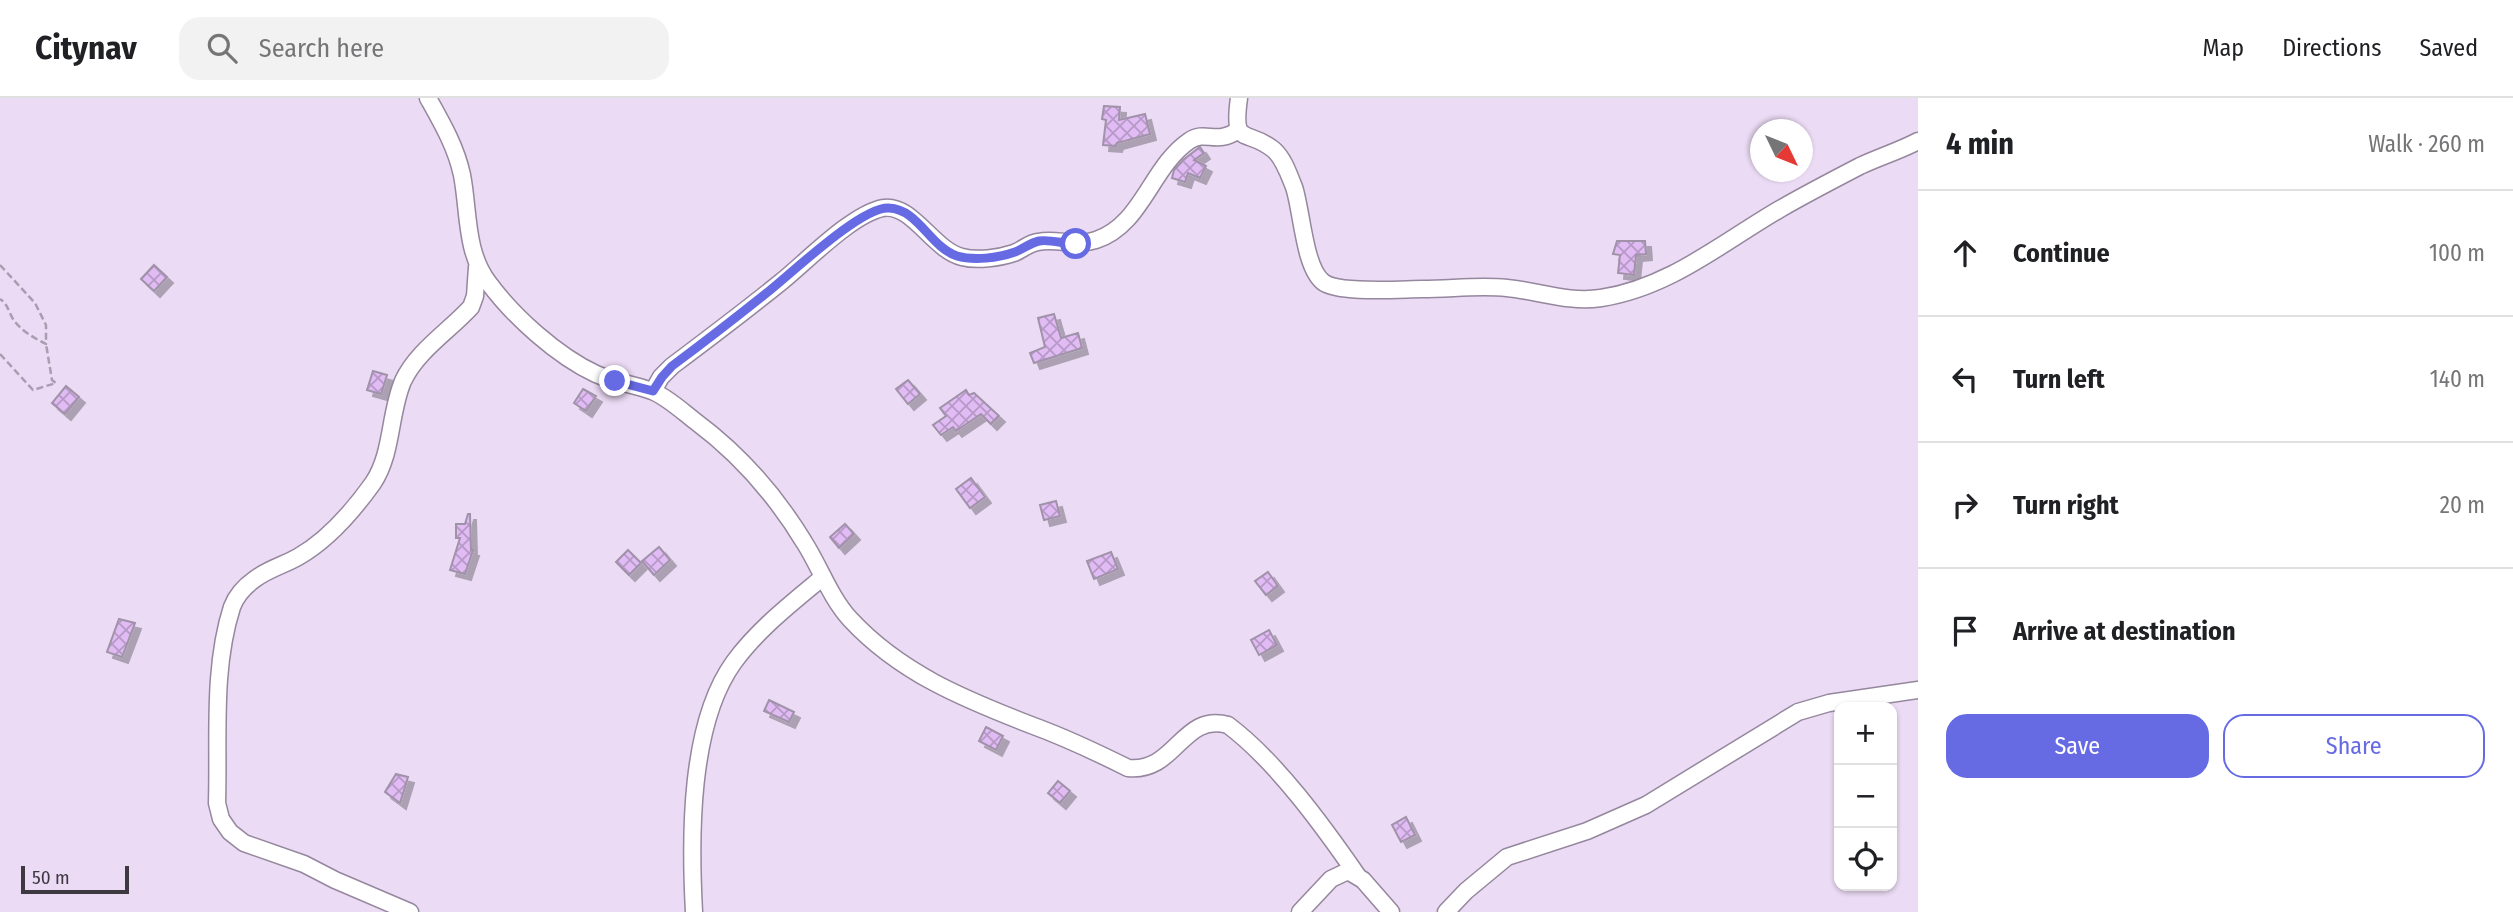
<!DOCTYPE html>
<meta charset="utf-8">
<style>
:root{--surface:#fff;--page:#f2f2f2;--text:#202124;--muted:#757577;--line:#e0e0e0;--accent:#666be4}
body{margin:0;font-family:"Fira Sans Condensed",sans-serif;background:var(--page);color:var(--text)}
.controls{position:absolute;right:21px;bottom:21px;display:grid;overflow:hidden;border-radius:14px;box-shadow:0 2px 5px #0004}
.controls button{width:63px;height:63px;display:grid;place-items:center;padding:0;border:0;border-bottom:2px solid var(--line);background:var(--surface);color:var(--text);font:35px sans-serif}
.compass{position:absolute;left:1750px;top:21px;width:63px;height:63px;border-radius:50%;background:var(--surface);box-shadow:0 2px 5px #0004;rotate:133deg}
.scale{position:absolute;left:21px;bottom:18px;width:108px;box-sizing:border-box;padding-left:7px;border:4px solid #3e3841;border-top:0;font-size:19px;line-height:24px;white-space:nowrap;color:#3e3841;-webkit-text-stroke:5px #ebdbf4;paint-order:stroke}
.stop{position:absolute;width:21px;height:21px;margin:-16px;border:5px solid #666be4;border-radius:50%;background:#fff}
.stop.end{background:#666be4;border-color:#fff;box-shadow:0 2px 7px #0008}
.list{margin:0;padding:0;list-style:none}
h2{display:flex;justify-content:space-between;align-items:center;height:91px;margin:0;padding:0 28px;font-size:30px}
h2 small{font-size:23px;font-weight:400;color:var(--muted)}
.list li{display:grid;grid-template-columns:46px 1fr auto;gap:21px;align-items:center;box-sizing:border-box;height:126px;padding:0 28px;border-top:2px solid var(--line)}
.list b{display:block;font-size:26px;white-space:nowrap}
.list em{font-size:23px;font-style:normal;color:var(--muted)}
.actions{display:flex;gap:14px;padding:21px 28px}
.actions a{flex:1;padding:16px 0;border:2px solid var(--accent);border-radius:21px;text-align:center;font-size:24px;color:var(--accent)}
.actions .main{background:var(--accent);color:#fff}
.icon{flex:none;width:38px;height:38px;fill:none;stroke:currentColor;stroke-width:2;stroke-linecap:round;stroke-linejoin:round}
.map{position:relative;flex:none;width:1918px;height:814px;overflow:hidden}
header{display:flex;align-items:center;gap:42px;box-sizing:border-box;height:98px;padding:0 35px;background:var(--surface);border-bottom:2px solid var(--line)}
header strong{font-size:33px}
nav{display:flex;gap:38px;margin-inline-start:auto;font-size:24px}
.search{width:490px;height:63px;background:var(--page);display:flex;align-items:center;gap:18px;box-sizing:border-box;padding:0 24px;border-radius:21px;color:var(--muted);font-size:26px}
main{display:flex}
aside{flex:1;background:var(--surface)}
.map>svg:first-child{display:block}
</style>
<header>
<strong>Citynav</strong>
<div class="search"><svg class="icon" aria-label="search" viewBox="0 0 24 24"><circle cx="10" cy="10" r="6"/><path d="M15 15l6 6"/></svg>Search here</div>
<nav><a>Map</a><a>Directions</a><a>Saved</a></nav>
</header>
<main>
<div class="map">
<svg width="1918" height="814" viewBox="0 0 1918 814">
<defs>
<pattern id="building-cross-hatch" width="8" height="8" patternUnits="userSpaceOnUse" patternTransform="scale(1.75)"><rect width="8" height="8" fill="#e0bbf4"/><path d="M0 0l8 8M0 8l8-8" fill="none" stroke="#b799c7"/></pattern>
<filter id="shadow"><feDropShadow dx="6" dy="6" stdDeviation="0" flood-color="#0004"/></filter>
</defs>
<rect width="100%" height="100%" fill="#ebdbf4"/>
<g fill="url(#building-cross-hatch)" stroke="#a092a8" stroke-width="2" filter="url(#shadow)">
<polygon points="1104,8 1120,9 1119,22 1145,16 1150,36 1117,45 1116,48 1103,47 1106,22 1102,21"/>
<polygon points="1200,49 1204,55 1194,62 1206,68 1200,80 1188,75 1185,84 1172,80 1174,72 1183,62"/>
<polygon points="1617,143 1645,143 1646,156 1636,157 1634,177 1618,175 1620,157 1613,156"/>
<polygon points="154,167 167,179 154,193 141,181"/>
<polygon points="1054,216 1061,240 1078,235 1082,250 1034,265 1030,255 1045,249 1038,220"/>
<polygon points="373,273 387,277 381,296 367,292"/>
<polygon points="908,282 920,296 908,306 896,291"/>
<polygon points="66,288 79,299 65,316 52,305"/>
<polygon points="583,291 596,298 586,313 574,305"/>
<polygon points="966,292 969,297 974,295 999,318 991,326 981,316 956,333 953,329 941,337 933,327 946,318 940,310"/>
<polygon points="971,380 985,399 970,410 956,391"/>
<polygon points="1056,403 1060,418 1044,422 1040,407"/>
<polygon points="468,416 470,416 471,452 473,452 465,476 450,472 460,440 456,440 456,426 465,426"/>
<polygon points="845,426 854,436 839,450 830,439"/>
<polygon points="659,449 670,462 654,477 642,463"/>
<polygon points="628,452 641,465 629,477 616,464"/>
<polygon points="1111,454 1118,471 1094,481 1087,463"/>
<polygon points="1268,474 1278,488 1266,497 1255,483"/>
<polygon points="119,521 135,525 122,559 107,554"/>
<polygon points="1269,532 1277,547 1259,557 1251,542"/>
<polygon points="769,602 794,614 789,624 764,613"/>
<polygon points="986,629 1003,638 996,652 979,643"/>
<polygon points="396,676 408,679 400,705 385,694"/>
<polygon points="1058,683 1070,693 1060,705 1048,695"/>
<polygon points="1406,719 1415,737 1401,744 1392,727"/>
</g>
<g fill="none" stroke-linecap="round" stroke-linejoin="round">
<g stroke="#95879d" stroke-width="19">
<g id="street">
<path d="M428,0C442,25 456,49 462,77C469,113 465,153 488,184C513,218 557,258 596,276C614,284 633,286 652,293C667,299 682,313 695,323C738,355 776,398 804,444C820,469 830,499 850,521C900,575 964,601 1031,627C1064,639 1096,654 1128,670C1176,675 1182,614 1228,627C1276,663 1323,728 1357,777"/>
<path d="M1239,0C1232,51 1246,29 1274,52C1284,61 1289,77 1294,89C1302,113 1304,169 1323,184C1338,196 1402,191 1422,191C1451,191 1479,187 1507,190C1539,193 1568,205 1601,200C1669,190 1723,144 1780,111C1806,96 1833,82 1860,68C1879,59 1899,53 1918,43"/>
<path d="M653,293L661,279L672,268C708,241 745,213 781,184C806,164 852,116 883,110C912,105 933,152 962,159C977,163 999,160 1014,155C1022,152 1029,145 1038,144C1057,140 1075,149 1096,142C1142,127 1151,69 1189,43C1206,31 1216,48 1238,32"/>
<path d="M410,814L335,782L304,766L244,745L230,734L221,721L217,705C219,641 212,571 232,509C236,498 245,488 255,481C268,471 284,467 298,459C328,442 353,413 373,385C393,355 389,316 403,283C417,253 449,233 471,209L475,198L477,169"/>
<path d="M694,814C690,740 689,626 734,564C758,531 793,504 823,479"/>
<polyline points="1300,814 1331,781 1348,773 1363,782 1391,814"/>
<polyline points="1446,814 1466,793 1507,759 1587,733 1646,707 1798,614 1829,605 1918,592"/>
</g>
</g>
<g stroke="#a99db0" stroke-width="2.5" stroke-dasharray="7 3.5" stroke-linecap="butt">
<path d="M0,167L35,205L46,227V246C34,240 20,232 13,221C8,213 8,206 0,201"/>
<polyline points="0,256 33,292 56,285 52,282 46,246"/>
</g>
<use href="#street" stroke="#fff" stroke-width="16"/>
</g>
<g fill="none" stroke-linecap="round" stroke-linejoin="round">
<path stroke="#666be4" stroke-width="9" d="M615,283L653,293L662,279L672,268C703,245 734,221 764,197C789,178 861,108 889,110C918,111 930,149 957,158C974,163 998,160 1015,154C1023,151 1030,145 1039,143C1050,141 1064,146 1076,146"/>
</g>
</svg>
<div class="controls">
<button>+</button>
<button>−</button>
<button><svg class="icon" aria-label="locate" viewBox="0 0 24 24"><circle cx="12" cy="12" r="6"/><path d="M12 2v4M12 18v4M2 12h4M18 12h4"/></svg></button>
</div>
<svg class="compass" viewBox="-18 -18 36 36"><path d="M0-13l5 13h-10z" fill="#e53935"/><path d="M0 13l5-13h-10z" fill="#757577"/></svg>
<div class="scale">50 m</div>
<div class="stop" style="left:1076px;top:146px"></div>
<div class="stop end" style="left:615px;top:283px"></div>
</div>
<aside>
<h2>4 min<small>Walk · 260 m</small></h2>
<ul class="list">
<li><svg class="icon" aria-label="ahead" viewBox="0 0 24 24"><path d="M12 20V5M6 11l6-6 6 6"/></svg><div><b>Continue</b></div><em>100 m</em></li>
<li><svg class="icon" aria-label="left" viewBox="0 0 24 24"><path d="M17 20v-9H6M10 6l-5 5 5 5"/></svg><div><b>Turn left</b></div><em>140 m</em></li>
<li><svg class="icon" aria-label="right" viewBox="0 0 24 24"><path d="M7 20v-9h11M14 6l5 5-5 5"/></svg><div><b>Turn right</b></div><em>20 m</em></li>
<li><svg class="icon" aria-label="arrive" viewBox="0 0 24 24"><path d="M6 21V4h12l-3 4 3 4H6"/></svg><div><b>Arrive at destination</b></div></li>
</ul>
<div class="actions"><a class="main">Save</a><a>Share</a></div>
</aside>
</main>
